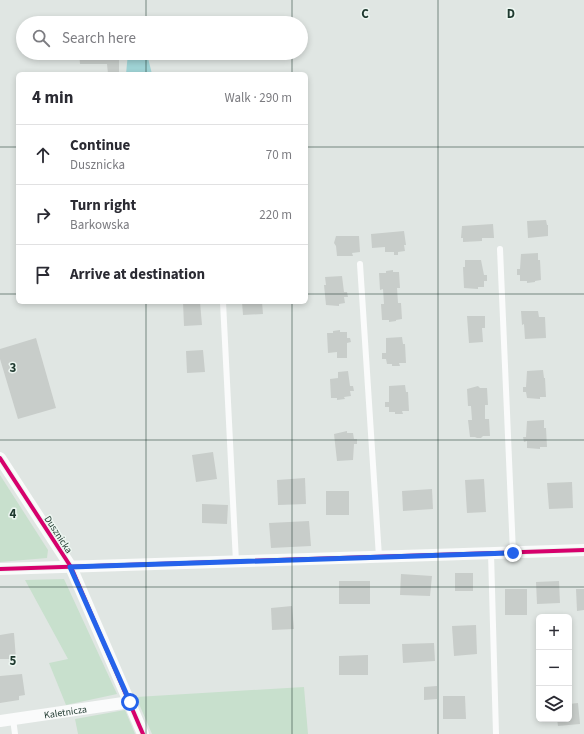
<!DOCTYPE html>
<meta charset="utf-8">
<style>
:root{--surface:#fff;--page:#f2f2f3;--text:#2b2b33;--muted:#7c7c81;--line:#e1e1e2}
body{margin:0;font-family:"Source Sans 3",sans-serif;background:var(--page);color:var(--text)}
.controls{position:absolute;right:12px;bottom:12px;display:grid;overflow:hidden;border-radius:6px;box-shadow:0 2px 6px #0003}
.controls button{width:36px;height:36px;display:grid;place-items:center;padding:0;border:0;border-bottom:1px solid var(--line);background:var(--surface);color:var(--text);font:20px sans-serif}
.stop{position:absolute;width:12px;height:12px;margin:-9px;border:3px solid #2563eb;border-radius:50%;background:#fff}
.stop.end{background:#2563eb;border-color:#fff;box-shadow:0 1px 4px #0008}
.list{margin:0;padding:0;list-style:none}
h2{display:flex;justify-content:space-between;align-items:center;height:52px;margin:0;padding:0 16px;font-size:17px}
h2 small{font-size:13px;font-weight:400;color:var(--muted)}
.list li{display:grid;grid-template-columns:26px 1fr auto;gap:12px;align-items:center;box-sizing:border-box;height:60px;padding:0 16px;border-top:1px solid var(--line)}
.list b{display:block;font-size:15px;white-space:nowrap}
.list p{margin:0;font-size:13px;white-space:nowrap;color:var(--muted)}
.list em{font-size:13px;font-style:normal;color:var(--muted)}
.icon{flex:none;width:22px;height:22px;fill:none;stroke:currentColor;stroke-width:2;stroke-linecap:round;stroke-linejoin:round}
.map{position:relative;flex:none;width:584px;height:734px;overflow:hidden}
.search{position:absolute;background:var(--surface);box-shadow:0 2px 6px #0003;left:16px;top:16px;width:292px;height:44px;display:flex;align-items:center;gap:10px;box-sizing:border-box;padding:0 14px;border-radius:22px;color:var(--muted);font-size:15px}
.panel{position:absolute;background:var(--surface);box-shadow:0 2px 6px #0003;left:16px;top:72px;width:292px;height:232px;border-radius:6px}
.map>svg:first-child{display:block}
</style>
<div class="map">
<svg width="584" height="734" viewBox="0 0 584 734">
<rect width="100%" height="100%" fill="#e0e6e3"/>
<g fill="#c8e0cd">
<polygon points="0,475 48,550 47,558 0,562"/>
<polygon points="64,579 117,694 66,705 49,663 68,659 25,580"/>
<polygon points="304,687 308,734 152,734 136,697"/>
<polygon points="125,710 135,734 78,734 75,719"/>
</g>
<polygon fill="#a0d4d6" points="128,53 145,53 148,58 152,74 126,74"/>
<g fill="#c8cdca">
<polygon points="113,20 113,23 99,23 99,21"/>
<polygon points="79,53 119,53 119,74 108,74 107,64 80,64"/>
<polygon points="546,220 547,225 548,225 548,236 528,238 527,221"/>
<polygon points="493,224 494,238 482,238 482,241 463,242 463,238 461,238 462,226"/>
<polygon points="404,231 406,245 404,245 405,251 398,252 398,255 394,255 394,252 385,252 385,247 372,248 371,234"/>
<polygon points="336,236 359,236 360,252 352,253 353,256 337,256 336,246 334,243"/>
<polygon points="538,253 538,260 540,260 541,280 535,281 535,282 527,283 527,281 520,281 520,275 517,275 517,269 520,269 521,254"/>
<polygon points="465,260 481,260 484,275 487,275 487,281 484,281 484,287 478,287 478,289 464,288 463,267 465,267"/>
<polygon points="393,270 393,272 399,272 400,288 397,288 398,303 401,303 402,319 396,320 396,321 389,322 389,320 382,320 381,304 384,304 383,289 380,290 379,273 386,273 386,271"/>
<polygon points="342,276 344,292 347,292 348,297 344,297 345,303 339,304 339,306 326,305 324,285 326,285 325,277"/>
<polygon points="183,302 200,302 202,325 184,326"/>
<polygon points="242,302 262,302 263,314 243,315"/>
<polygon points="521,311 538,311 539,317 545,317 546,338 525,339 524,324 522,325"/>
<polygon points="467,316 485,316 485,328 482,328 483,342 469,343"/>
<polygon points="340,330 340,332 347,332 347,338 350,338 351,342 347,343 347,358 337,358 337,352 328,353 327,333 333,333 333,331"/>
<polygon points="402,337 403,344 405,344 406,363 399,363 400,366 392,366 392,364 387,364 386,359 382,359 382,353 386,353 386,338"/>
<polygon points="36,338 56,408 18,419 0,359 0,349"/>
<polygon points="203,350 205,372 187,373 186,351"/>
<polygon points="543,370 544,378 545,378 546,397 540,397 540,399 527,398 526,392 523,392 523,387 526,387 527,371"/>
<polygon points="348,371 350,386 353,386 354,391 350,391 351,396 344,397 345,399 337,400 337,398 331,398 330,379 338,378 338,372"/>
<polygon points="405,385 406,392 408,392 409,411 402,411 403,414 395,414 395,412 389,412 389,407 385,407 385,402 389,402 389,386"/>
<polygon points="478,386 480,388 487,388 488,405 485,405 485,419 489,419 490,436 483,436 481,438 477,438 475,437 470,437 468,420 472,420 471,406 468,406 467,389"/>
<polygon points="544,420 544,428 546,428 547,447 540,447 540,449 527,448 527,441 524,442 523,437 526,437 527,421"/>
<polygon points="347,431 347,433 353,433 354,439 357,439 357,444 354,444 353,460 337,461 334,434"/>
<polygon points="213,452 217,479 196,482 192,455"/>
<polygon points="305,478 306,504 278,505 277,480"/>
<polygon points="484,479 486,512 467,513 465,480"/>
<polygon points="572,482 573,508 549,509 547,483"/>
<polygon points="432,489 433,509 403,511 402,491"/>
<rect x="326" y="491" width="23" height="24"/>
<polygon points="202,504 228,505 227,524 202,523"/>
<polygon points="309,521 311,546 271,548 269,523"/>
<rect x="455" y="573" width="18" height="18"/>
<polygon points="401,574 432,576 430,596 400,595"/>
<rect x="339" y="581" width="31" height="23"/>
<polygon points="559,581 560,603 537,604 536,582"/>
<rect x="505" y="589" width="22" height="26"/>
<polygon points="576,589 584,589 584,610 577,611"/>
<polygon points="292,606 294,629 272,630 271,608"/>
<polygon points="476,625 477,654 454,656 452,626"/>
<polygon points="12,633 14,633 16,659 0,659 0,635"/>
<polygon points="434,643 435,661 403,663 402,644"/>
<polygon points="368,655 368,675 339,675 339,656"/>
<polygon points="22,674 25,695 19,696 19,700 0,703 0,676"/>
<polygon points="437,686 437,699 424,700 424,687"/>
<polygon points="443,696 465,696 466,719 443,719"/>
<polygon points="578,703 580,724 558,726 557,719 569,719 569,704"/>
</g>
<g fill="none" stroke-linecap="round" stroke-linejoin="round">
<g stroke="#fafbfb" stroke-width="6">
<polyline points="500,249 513,553"/>
<polyline points="360,264 379,557"/>
<polyline points="223,302 236,562"/>
<polyline points="491,553 496,734"/>
<polyline points="13,719 15,734"/>
</g>
<g stroke="#fafbfb" stroke-width="12">
<polyline points="0,458 71,567 143,734"/>
<polyline points="0,569 584,550"/>
<path id="s1" d="M0,721L130,702"/>
</g>
<g stroke="#edf6f1" stroke-width="6">
<g id="cycleway">
<polyline points="0,458 71,567 143,734"/>
<polyline points="0,569 584,550"/>
</g>
</g>
<use href="#cycleway" stroke="#d6006c" stroke-width="4"/>
</g>
<g fill="none" stroke-linecap="round" stroke-linejoin="round">
<polyline stroke="#2563eb" stroke-width="5" points="130,702 70,567 513,553"/>
</g>
<path fill="none" stroke="#1f392f" stroke-width="1" stroke-opacity="0.55" d="M146,0V23M292,0V23M438,0V734M146,53V74M292,53V74M0,147H18M306,147H584M0,294H18M306,294H584M146,302V734M292,302V734M0,440H584M0,587H584"/>
<g text-anchor="middle" stroke-width="3" stroke-linejoin="round" paint-order="stroke">
<g font-size="10" fill="#1f392f" stroke="#edf6f1">
<text transform="translate(59 534) rotate(57)" y="4">Dusznicka</text>
<text dy="4" stroke="none"><textPath href="#s1" startOffset="66">Kaletnicza</textPath></text>
</g>
</g>
<g font-size="13" text-anchor="middle" font-weight="bold" fill="#1f392f" stroke="#edf6f1" stroke-width="3" stroke-linejoin="round" paint-order="stroke">
<text x="365" y="18">C</text>
<text x="511" y="18">D</text>
<text x="13" y="372">3</text>
<text x="13" y="518">4</text>
<text x="13" y="665">5</text>
</g>
</svg>
<div class="controls">
<button>+</button>
<button>−</button>
<button><svg class="icon" aria-label="layers" viewBox="0 0 24 24"><path d="M12 4l9 5-9 5-9-5zM3 14l9 5 9-5"/></svg></button>
</div>
<div class="stop" style="left:130px;top:702px"></div>
<div class="stop end" style="left:513px;top:553px"></div>
<div class="search"><svg class="icon" aria-label="search" viewBox="0 0 24 24"><circle cx="10" cy="10" r="6"/><path d="M15 15l6 6"/></svg>Search here</div>
<section class="panel">
<h2>4 min<small>Walk · 290 m</small></h2>
<ul class="list">
<li><svg class="icon" aria-label="ahead" viewBox="0 0 24 24"><path d="M12 20V5M6 11l6-6 6 6"/></svg><div><b>Continue</b><p>Dusznicka</p></div><em>70 m</em></li>
<li><svg class="icon" aria-label="right" viewBox="0 0 24 24"><path d="M7 20v-9h11M14 6l5 5-5 5"/></svg><div><b>Turn right</b><p>Barkowska</p></div><em>220 m</em></li>
<li><svg class="icon" aria-label="arrive" viewBox="0 0 24 24"><path d="M6 21V4h12l-3 4 3 4H6"/></svg><div><b>Arrive at destination</b></div></li>
</ul>
</section>
</div>
